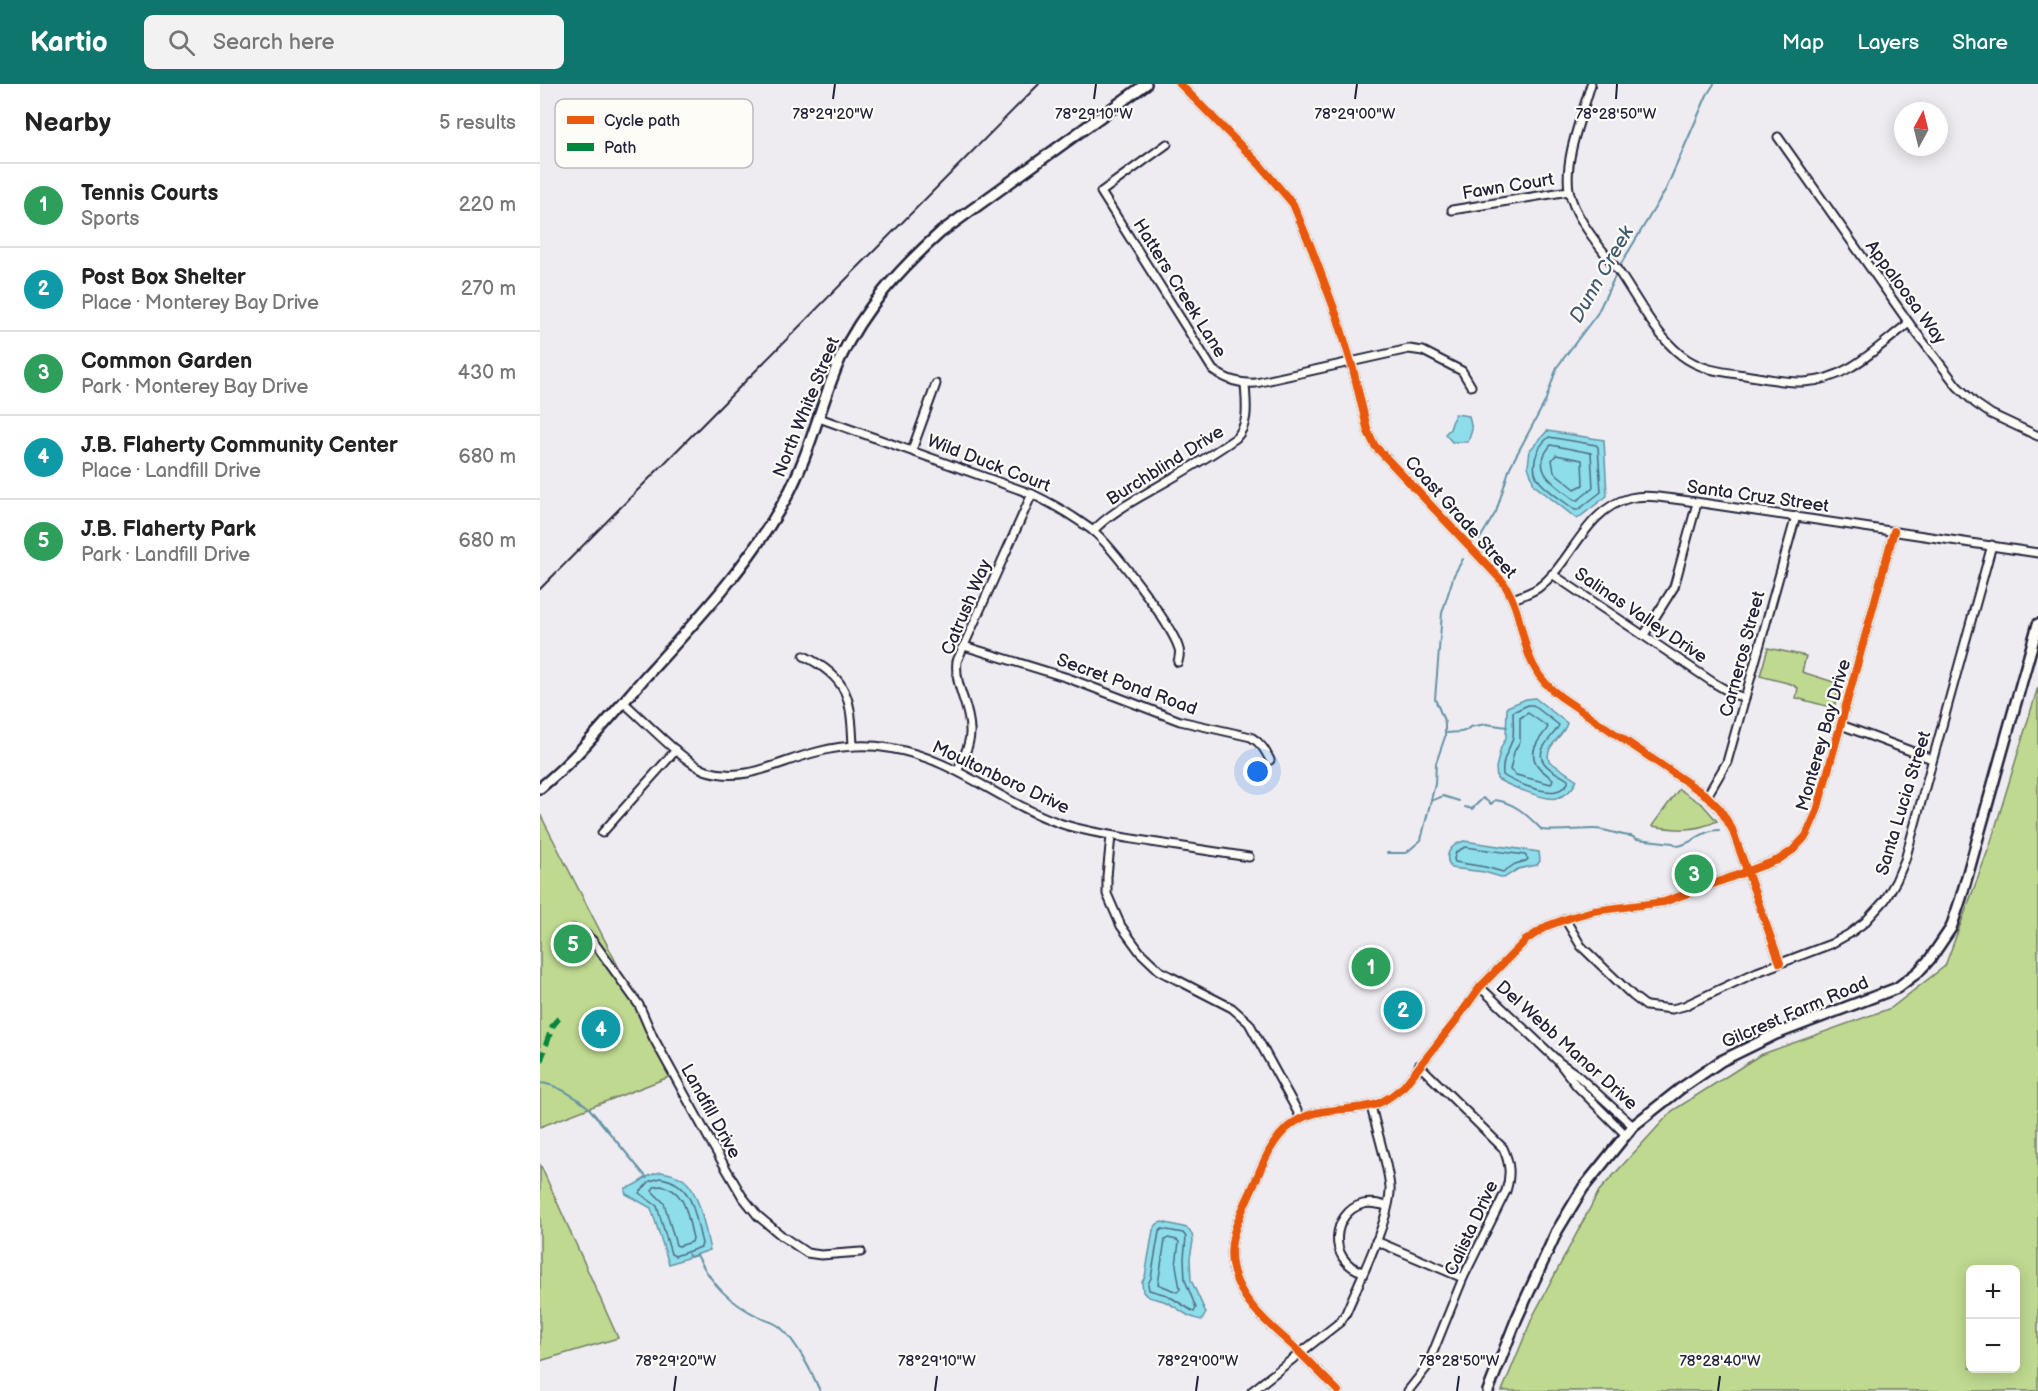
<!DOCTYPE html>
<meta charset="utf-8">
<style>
:root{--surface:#fff;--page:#f2f2f2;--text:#222;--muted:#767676;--line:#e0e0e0;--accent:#0f766e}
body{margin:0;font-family:"Balsamiq Sans",sans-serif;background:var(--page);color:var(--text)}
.controls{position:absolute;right:18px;bottom:18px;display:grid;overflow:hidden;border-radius:9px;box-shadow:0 3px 15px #0003}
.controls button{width:54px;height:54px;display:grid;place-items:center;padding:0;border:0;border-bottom:2px solid var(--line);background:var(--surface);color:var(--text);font:30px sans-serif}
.compass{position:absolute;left:1354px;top:18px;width:54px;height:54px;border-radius:50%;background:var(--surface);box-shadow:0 3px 15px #0003;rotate:7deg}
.you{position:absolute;left:718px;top:688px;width:21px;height:21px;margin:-15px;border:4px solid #fff;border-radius:50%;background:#1a73e8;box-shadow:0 0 0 9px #1a73e833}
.badge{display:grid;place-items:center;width:39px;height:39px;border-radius:50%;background:var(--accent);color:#fff;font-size:20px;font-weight:700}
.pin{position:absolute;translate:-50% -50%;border:3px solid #fff;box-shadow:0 2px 6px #0006}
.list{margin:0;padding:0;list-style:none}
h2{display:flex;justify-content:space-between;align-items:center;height:78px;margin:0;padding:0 24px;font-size:26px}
h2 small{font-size:20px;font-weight:400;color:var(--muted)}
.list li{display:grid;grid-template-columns:39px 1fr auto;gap:18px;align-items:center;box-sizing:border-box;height:84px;padding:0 24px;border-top:2px solid var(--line)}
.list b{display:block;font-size:22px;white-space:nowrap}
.list p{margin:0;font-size:20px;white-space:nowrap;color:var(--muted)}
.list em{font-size:20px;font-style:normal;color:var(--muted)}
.icon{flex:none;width:33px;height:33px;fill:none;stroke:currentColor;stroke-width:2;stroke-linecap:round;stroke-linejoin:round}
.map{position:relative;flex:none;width:1498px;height:1307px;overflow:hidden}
header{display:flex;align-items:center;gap:36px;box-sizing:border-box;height:84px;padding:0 30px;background:var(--accent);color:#fff}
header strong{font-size:28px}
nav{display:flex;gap:33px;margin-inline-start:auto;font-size:21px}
.search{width:420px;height:54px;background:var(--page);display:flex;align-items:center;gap:15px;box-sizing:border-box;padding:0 21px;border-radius:9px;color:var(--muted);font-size:22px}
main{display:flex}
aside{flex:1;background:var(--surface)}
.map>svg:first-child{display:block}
</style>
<header>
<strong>Kartio</strong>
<div class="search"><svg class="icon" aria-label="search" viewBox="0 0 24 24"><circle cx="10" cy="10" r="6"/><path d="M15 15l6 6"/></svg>Search here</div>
<nav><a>Map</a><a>Layers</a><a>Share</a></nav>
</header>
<main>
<aside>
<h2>Nearby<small>5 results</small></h2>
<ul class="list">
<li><span class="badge" style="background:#2e9e5b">1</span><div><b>Tennis Courts</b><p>Sports</p></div><em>220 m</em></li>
<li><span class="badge" style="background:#0f9aa8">2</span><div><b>Post Box Shelter</b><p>Place · Monterey Bay Drive</p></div><em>270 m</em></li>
<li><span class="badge" style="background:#2e9e5b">3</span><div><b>Common Garden</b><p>Park · Monterey Bay Drive</p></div><em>430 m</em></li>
<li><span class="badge" style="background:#0f9aa8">4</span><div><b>J.B. Flaherty Community Center</b><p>Place · Landfill Drive</p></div><em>680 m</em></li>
<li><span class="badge" style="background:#2e9e5b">5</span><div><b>J.B. Flaherty Park</b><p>Park · Landfill Drive</p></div><em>680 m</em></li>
</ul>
</aside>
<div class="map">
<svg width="1498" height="1307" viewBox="0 0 1498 1307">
<rect width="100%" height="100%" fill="#efecf1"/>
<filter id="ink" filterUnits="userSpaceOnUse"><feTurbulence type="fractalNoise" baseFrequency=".0167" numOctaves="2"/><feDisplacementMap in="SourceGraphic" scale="12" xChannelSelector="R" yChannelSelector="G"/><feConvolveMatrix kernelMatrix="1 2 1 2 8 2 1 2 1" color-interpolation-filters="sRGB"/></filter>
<g filter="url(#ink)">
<g fill="#bfd990" stroke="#707e66" stroke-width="1.5" fill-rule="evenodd">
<polygon points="1228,564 1266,572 1262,588 1300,600 1294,624 1256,614 1258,604 1251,600 1220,592"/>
<path d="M1498,603V1307H962L993,1232L1059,1107L1132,1027L1220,971L1351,924L1405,882L1450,761ZM1430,1186H1476V1284H1430Z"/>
<path d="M1139,705L1163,721L1177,737C1153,748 1137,746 1112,742Z"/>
<polygon points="0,730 134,991 0,1043"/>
<polygon points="0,1080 78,1254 0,1277"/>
</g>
<g fill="#8eddeb" stroke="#6392a5" stroke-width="1.5">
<polygon points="915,330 929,332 932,346 928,358 912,358 905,350 910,345"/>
<polygon points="1007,347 1064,356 1067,412 1037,435 994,401 988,382 990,366"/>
<path d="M995,614L1027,639C1024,653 1004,661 1009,677L1037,696C1033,705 1026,712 1016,714C1005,717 968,701 957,695L956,684L961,663L966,654L967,623L986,615Z"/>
<path d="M924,757L999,768L1000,777L997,781L978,785L964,794L944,788L911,784C903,771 910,761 924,757Z"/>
<path d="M121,1088C129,1089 137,1091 144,1096C160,1108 165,1146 170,1166L129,1180L111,1124L86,1110L85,1107L86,1104C102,1100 103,1091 121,1088Z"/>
<path d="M622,1138L647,1144L652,1150L653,1157L650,1174L651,1196L666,1229L662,1236C647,1234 639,1224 626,1218C618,1214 609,1216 603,1208L602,1198L605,1193L613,1146L617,1140Z"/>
</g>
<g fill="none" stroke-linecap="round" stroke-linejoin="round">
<g stroke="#4d6d81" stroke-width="1.5">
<path d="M1009,353L1056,361L1058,363L1061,408L1038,426H1035C1024,417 1010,409 1001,399C988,386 996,363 1009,353Z"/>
<path d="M1011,361L1051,369L1053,404L1038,416H1035C1016,401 988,387 1011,361Z"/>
<polygon points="1016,371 1042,376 1043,401 1035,405 1014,388 1012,376"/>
<path d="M988,621H993L1019,641C1016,648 1009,654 1005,661C992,679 1016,688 1028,696V699C1025,703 1021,706 1016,707C1004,710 972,698 963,691C961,674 970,666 973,653C974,645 973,637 973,628Z"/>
<path d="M988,629L1008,643C1005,649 1000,653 997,659C987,676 1000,686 1013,695L1011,700L976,691L970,686L974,668L980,657V634Z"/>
<polygon points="925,763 985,771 988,775 986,777 975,780 963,788 945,783 915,778 914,775 916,768"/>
<path d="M121,1094C155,1100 154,1131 162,1159L161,1163L135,1172L131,1170L117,1122L99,1109L110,1097Z"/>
<path d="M121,1102C147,1106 147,1133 153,1154L152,1158L139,1162L136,1161L124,1119L112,1107L114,1103Z"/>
<polygon points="622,1145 643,1149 646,1153 644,1174 645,1196 656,1224 654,1228 627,1211 609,1206 608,1200 611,1194 619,1148"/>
<polygon points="628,1154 637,1156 639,1158 636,1181 640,1205 637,1208 618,1200 625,1156"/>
</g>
<g stroke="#6392a5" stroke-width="2">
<polyline points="939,456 956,428 970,383 1005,318 1017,283 1057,230 1081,180 1126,105 1167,11 1174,0"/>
<path d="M907,649C914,648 924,650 930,643L946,640L967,643"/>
<polyline points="891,717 903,712 919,717"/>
<path d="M925,723L932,725L943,714L951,720L955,716C976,719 987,731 1002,746C1020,748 1037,745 1054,745C1066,745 1078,751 1091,752L1097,755L1133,759L1138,762C1155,759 1161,746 1179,746"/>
<polyline points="847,769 866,769 881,756 895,700 896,679 905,653 905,639 895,615 902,529 914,491 923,475"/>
<path d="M0,999C16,1000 36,1013 48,1023L107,1094"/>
<path d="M148,1170L150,1173L157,1171C172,1201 189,1218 219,1233C226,1237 234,1238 240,1243C256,1257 272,1288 280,1307"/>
</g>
<g stroke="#22223b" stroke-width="11">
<g id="street">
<path d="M640,0L720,81L753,120L771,163L798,235L813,285L828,348L835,362L963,498C990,539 975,580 1021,613L1167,712L1180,725L1192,745L1240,879"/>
<path d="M1051,0C1042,32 1024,74 1029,106C1034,135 1064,167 1081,191C1099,218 1116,251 1141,271C1160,286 1182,288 1205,291C1224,294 1245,299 1264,298C1306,297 1337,263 1369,239"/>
<polyline points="1238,53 1369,239 1417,302 1435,319 1451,330 1498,352"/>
<path d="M627,60L561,108L673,286C687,296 699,300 716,299L869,265L883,267L922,287L931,302"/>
<polyline points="912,126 1029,107"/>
<path d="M279,334L492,410C513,420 533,432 552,446C571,461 632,541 639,565C640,568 639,574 638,578"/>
<polyline points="372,366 396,300"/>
<path d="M553,447C571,428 594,417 615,404C643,388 670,372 696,354C710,340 706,318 705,300"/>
<polyline points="1012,490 1174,599 1193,610 1205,614"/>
<path d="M973,515C981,512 990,509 998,504C1032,479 1045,425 1090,414C1107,410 1125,414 1142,416L1498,469"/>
<polyline points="1104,551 1134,503 1157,419"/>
<path d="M424,562L528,594L640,637L711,653C721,659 725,666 730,676"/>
<path d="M264,572C309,594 311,615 313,662"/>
<path d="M83,618C103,635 145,680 167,687C207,699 239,677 277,668C300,662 325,660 349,664C415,674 460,719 522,740C550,749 581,753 611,758C643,763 676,768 709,773"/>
<polyline points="1301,641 1392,675"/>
<path d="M418,686C423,673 431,660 430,646C430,621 414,603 417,577L492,410"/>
<polyline points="1167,712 1187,678 1256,432"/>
<polyline points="62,749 136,666"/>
<polyline points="571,752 567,792 567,810 581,842 600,868 620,887 692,924 709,939 761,1034"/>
<polyline points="1025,835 1041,862 1093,912 1106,922 1132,925 1144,922 1217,888 1291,860 1309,850 1325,838 1345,816 1356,797 1365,776 1452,461"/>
<polyline points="33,845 46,851 53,857 99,921 113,953 173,1062 202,1112 218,1132 242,1152 267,1169 281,1171 321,1168"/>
<polyline points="940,903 1019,978 1036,990 1093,1042"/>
<polyline points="1020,980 1036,1001 1086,1051"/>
<polyline points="836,1157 923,1194"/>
<path d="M823,1188C786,1177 792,1128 823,1120C831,1118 839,1120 847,1122"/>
<path d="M712,1307L800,1238L806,1229C818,1200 852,1131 850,1103C847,1076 837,1048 831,1022"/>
<path d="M798,1307C783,1292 768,1277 753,1262C722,1234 685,1205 692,1158C695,1138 707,1117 715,1098C725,1074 736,1046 762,1034C782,1024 806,1027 829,1022C842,1020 853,1011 864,1002L914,939L940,903L986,856L1007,842L1032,833L1053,827L1124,818L1238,776L1253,766L1266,752L1277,727L1354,447"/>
<path d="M868,1307L887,1283L923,1194L966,1107C971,1091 970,1079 963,1064L879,981"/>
</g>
</g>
<g stroke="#22223b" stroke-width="14">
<g id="secondary">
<path d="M0,704C40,671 72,631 106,592C157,536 209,481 246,414C270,370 280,321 300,275C323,225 361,184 401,148L606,0"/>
<polyline points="948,1307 977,1234 1017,1147 1043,1104 1093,1042 1140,1005 1181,977 1236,950 1357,904 1378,888 1390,875 1411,844 1421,814 1498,540"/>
</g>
</g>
<use href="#street" stroke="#fdfcf7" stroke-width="7"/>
<use href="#secondary" stroke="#fdfcf7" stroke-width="9"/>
<polyline stroke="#22223b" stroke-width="2" points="0,505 499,0"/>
<polyline stroke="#00873e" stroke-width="6" stroke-dasharray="12 6" stroke-linecap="butt" points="0,978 13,941 19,934"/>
<g stroke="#fdfcf7" stroke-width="11">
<g id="cycleway">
<path d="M640,0L720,81L753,120L771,163L798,235L813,285L828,348L835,362L963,498C990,539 975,580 1021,613L1167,712L1180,725L1192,745L1240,879"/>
<path d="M798,1307C783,1292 768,1277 753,1262C722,1234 685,1205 692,1158C695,1138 707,1117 715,1098C725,1074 736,1046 762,1034C782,1024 806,1027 829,1022C842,1020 853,1011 864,1002L914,939L940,903L986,856L1007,842L1032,833L1053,827L1124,818L1238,776L1253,766L1266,752L1277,727L1354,447"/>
</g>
</g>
<use href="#cycleway" stroke="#e8590c" stroke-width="8"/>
</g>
</g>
<path fill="none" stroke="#22223b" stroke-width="2" d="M293,15L295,0M554,15L556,0M815,15L817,0M1076,15L1077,0M134,1307L136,1292M395,1307L397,1292M656,1307L658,1292M917,1307L919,1292M1178,1307L1180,1292"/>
<g text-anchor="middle" stroke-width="4.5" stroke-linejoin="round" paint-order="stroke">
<g font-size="18" fill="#22223b" stroke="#fdfcf7">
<text transform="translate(968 102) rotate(-9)" y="6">Fawn Court</text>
<text transform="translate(640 204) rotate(58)" y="6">Hatters Creek Lane</text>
<text transform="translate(1366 208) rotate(54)" y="6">Appaloosa Way</text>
<text transform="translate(266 323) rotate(-68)" y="6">North White Street</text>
<text transform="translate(449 379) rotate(21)" y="6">Wild Duck Court</text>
<text transform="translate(625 381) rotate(-32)" y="6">Burchblind Drive</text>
<text transform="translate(1218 412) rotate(8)" y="6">Santa Cruz Street</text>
<text transform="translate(921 433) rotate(48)" y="6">Coast Grade Street</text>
<text transform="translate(426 523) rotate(-67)" y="6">Catrush Way</text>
<text transform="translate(1101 531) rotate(34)" y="6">Salinas Valley Drive</text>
<text transform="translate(1202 570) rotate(-75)" y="6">Carneros Street</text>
<text transform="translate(587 600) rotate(20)" y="6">Secret Pond Road</text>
<text transform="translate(1283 651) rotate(-74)" y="6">Monterey Bay Drive</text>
<text transform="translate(461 693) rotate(25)" y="6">Moultonboro Drive</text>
<text transform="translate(1363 719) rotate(-73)" y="6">Santa Lucia Street</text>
<text transform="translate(1255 928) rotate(-23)" y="6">Gilcrest Farm Road</text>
<text transform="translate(1027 961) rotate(42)" y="6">Del Webb Manor Drive</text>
<text transform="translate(171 1027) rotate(61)" y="6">Landfill Drive</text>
<text transform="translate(931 1144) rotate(-65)" y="6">Calista Drive</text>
</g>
<g font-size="20" font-style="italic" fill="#425a70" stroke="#fdfcf7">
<text transform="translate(1061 190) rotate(-60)" y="7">Dunn Creek</text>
</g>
</g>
<rect x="15" y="15" width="198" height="69" rx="9" fill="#fdfcf7" stroke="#bbbbbf" stroke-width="1.5"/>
<rect x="27" y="32" width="27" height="8" fill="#e8590c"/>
<rect x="27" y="59" width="27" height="8" fill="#00873e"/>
<g font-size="16" fill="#22223b">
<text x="64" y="42">Cycle path</text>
<text x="64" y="69">Path</text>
</g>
<g font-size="15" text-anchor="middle" fill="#22223b" stroke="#fdfcf7" stroke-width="4.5" stroke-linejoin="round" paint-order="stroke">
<text x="293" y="35">78°29'20"W</text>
<text x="554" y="35">78°29'10"W</text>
<text x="815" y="35">78°29'00"W</text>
<text x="1076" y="35">78°28'50"W</text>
<text x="136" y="1282">78°29'20"W</text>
<text x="397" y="1282">78°29'10"W</text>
<text x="658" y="1282">78°29'00"W</text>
<text x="919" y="1282">78°28'50"W</text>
<text x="1180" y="1282">78°28'40"W</text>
</g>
</svg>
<div class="controls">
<button>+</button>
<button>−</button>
</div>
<svg class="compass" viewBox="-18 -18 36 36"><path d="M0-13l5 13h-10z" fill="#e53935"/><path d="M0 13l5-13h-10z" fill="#767676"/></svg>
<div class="you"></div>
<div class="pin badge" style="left:831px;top:883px;background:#2e9e5b">1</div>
<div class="pin badge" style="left:863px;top:926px;background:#0f9aa8">2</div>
<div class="pin badge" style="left:1154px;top:790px;background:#2e9e5b">3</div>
<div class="pin badge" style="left:61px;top:945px;background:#0f9aa8">4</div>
<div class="pin badge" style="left:33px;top:860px;background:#2e9e5b">5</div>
</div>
</main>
